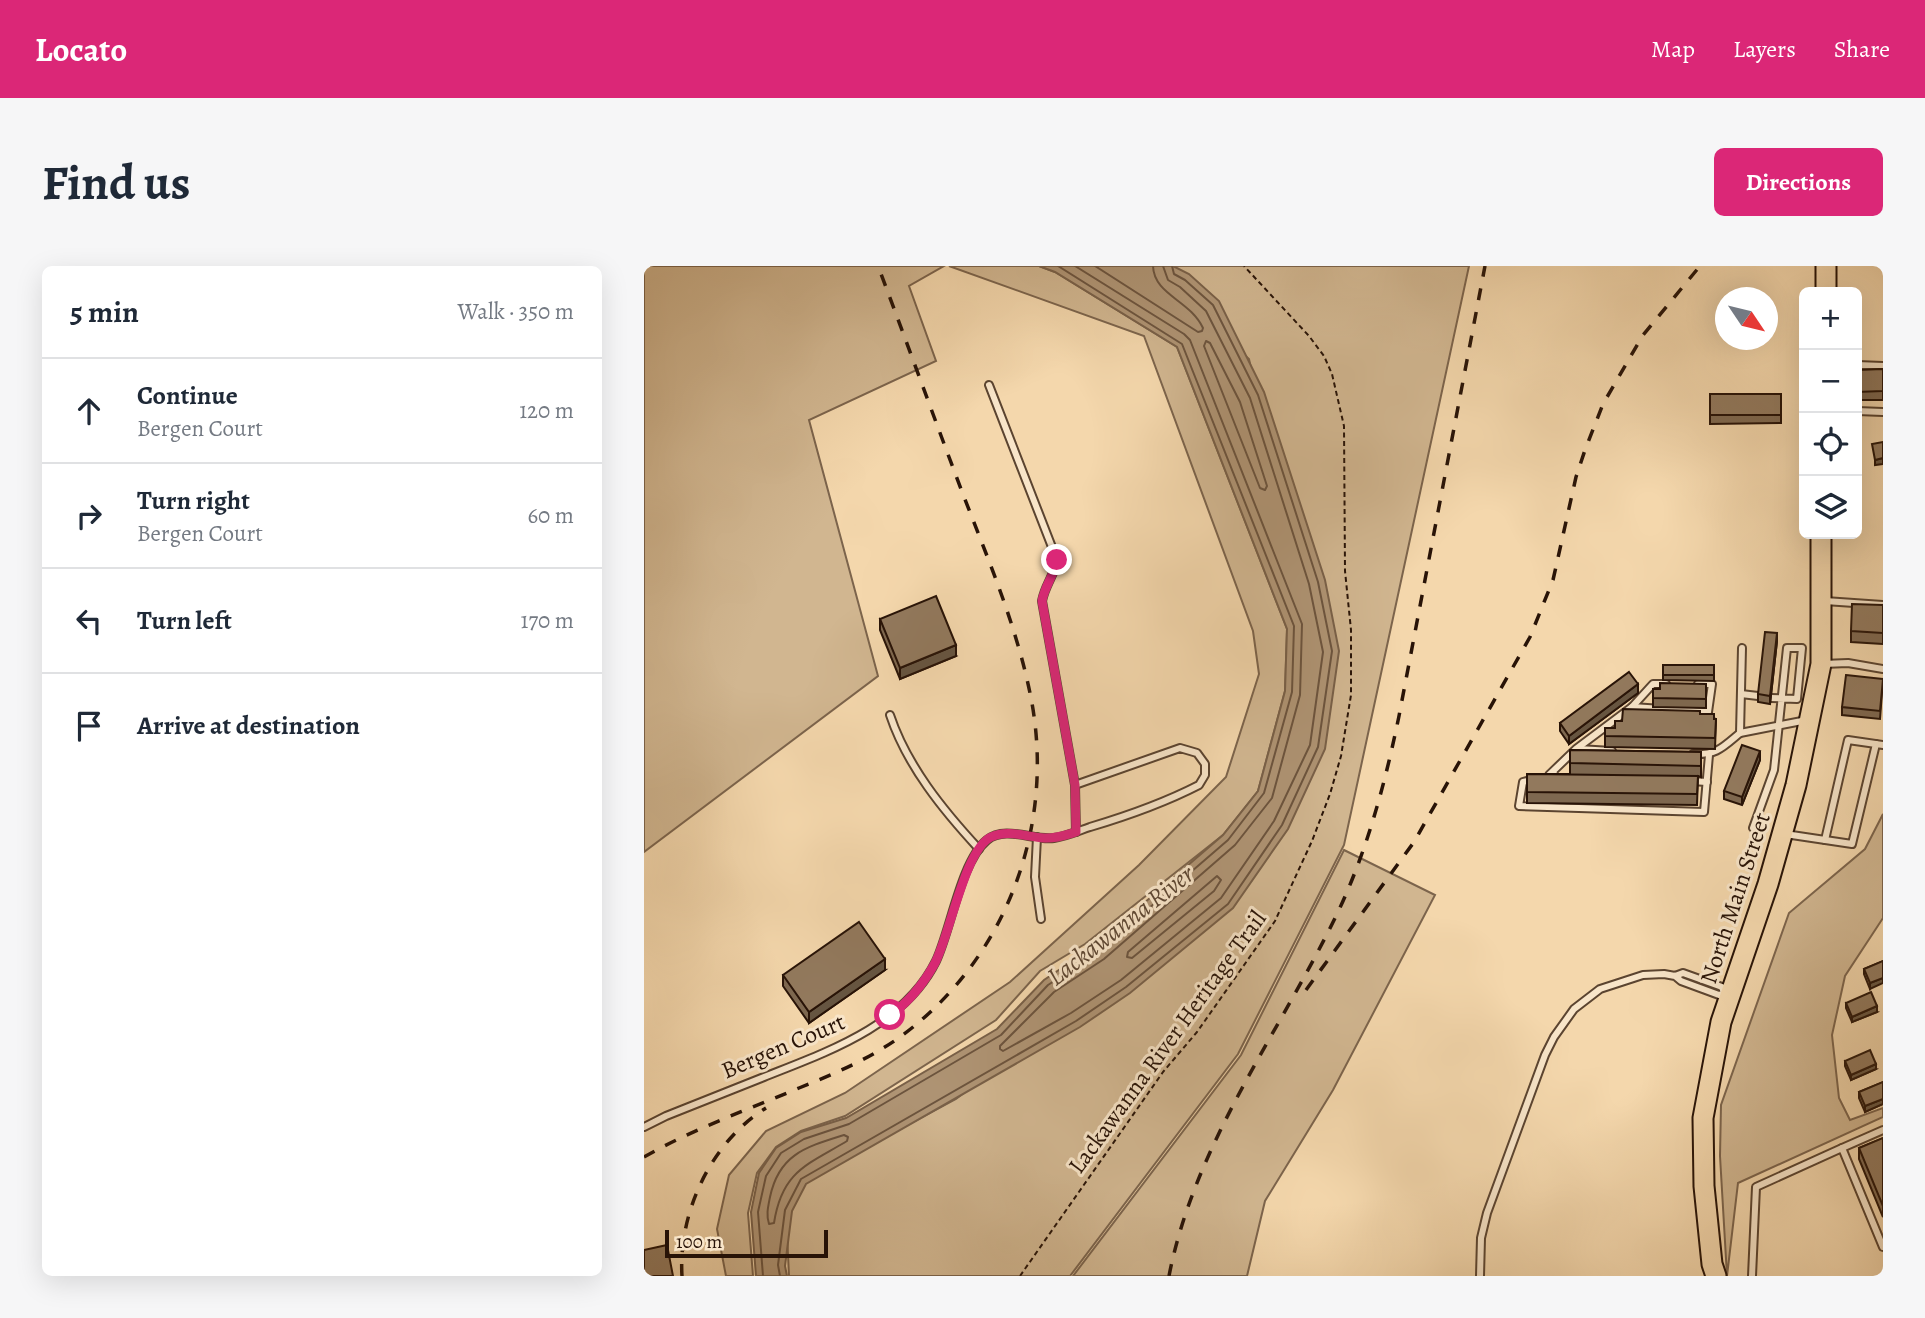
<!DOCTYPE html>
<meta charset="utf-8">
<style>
:root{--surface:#fff;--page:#f6f6f7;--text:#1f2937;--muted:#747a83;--line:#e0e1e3;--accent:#db2777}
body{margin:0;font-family:Alegreya,serif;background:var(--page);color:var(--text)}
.controls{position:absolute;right:21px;top:21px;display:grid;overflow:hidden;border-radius:10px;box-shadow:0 7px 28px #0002}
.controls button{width:63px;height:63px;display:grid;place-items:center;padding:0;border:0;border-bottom:2px solid var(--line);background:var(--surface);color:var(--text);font:35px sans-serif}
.compass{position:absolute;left:1071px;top:21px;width:63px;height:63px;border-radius:50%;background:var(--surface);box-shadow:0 7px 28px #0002;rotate:125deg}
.scale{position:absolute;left:21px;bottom:18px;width:163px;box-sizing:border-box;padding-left:7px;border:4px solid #281307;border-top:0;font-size:19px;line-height:24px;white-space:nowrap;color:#281307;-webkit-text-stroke:5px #f8e5c9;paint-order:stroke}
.stop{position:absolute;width:21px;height:21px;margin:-16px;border:5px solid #db2777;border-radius:50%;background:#fff}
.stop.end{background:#db2777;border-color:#fff;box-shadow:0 2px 7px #0008}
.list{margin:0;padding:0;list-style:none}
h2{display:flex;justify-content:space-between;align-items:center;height:91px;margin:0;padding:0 28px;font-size:30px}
h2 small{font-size:23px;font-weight:400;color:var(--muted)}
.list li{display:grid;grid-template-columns:46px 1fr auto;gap:21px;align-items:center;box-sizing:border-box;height:105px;padding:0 28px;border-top:2px solid var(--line)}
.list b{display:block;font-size:26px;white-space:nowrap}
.list p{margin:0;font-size:23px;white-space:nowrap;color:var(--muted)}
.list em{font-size:23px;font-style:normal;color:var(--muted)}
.icon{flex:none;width:38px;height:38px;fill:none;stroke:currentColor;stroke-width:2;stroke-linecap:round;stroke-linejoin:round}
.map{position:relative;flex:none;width:1239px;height:1010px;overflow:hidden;border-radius:10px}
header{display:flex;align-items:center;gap:42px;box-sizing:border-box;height:98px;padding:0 35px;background:var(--accent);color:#fff}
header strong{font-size:33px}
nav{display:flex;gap:38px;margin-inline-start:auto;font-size:24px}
.intro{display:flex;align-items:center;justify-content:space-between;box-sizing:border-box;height:168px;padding:0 42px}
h1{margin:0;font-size:49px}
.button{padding:18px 32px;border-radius:10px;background:var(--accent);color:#fff;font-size:24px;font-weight:700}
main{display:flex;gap:42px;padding:0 42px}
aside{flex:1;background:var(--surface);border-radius:10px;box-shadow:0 7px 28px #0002}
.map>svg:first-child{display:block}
</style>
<header>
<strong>Locato</strong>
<nav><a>Map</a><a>Layers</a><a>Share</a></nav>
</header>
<div class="intro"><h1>Find us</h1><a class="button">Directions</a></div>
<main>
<aside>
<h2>5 min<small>Walk · 350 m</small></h2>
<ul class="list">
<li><svg class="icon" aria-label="ahead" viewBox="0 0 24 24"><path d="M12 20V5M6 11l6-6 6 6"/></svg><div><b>Continue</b><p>Bergen Court</p></div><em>120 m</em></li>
<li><svg class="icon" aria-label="right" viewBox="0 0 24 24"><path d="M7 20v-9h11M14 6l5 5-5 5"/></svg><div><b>Turn right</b><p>Bergen Court</p></div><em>60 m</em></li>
<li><svg class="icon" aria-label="left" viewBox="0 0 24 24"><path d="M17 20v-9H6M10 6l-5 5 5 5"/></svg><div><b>Turn left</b></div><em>170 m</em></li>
<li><svg class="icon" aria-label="arrive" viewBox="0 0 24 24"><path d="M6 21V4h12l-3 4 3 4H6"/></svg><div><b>Arrive at destination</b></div></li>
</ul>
</aside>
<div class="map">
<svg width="1239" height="1010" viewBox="0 0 1239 1010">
<rect width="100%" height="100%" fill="#f4d7ac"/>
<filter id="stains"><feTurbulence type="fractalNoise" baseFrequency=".00286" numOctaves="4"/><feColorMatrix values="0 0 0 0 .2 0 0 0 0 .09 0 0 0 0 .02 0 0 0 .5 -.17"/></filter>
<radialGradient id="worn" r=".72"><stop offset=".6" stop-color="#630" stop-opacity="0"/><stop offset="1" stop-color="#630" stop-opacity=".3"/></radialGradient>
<g fill="#d1b690" stroke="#7c644c" stroke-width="2">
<polygon points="0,0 300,0 265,20 292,95 165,154 234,410 0,586"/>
<polygon points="305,0 395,0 411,6 533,81 643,363 641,425 614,525 579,569 441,678 396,705 352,754 201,850 157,865 132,881 113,907 104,947 109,1010 82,1010 73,963 85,909 122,865 201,827 366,716 495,599 582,511 615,408 609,365 500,70"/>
<polygon points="488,0 825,0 700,579 594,788 426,1010 145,1010 141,925 312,833 424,748 546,671 657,450 633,222 605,93 524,20"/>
<polygon points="1239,548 1239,652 1201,710 1188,769 1195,832 1206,854 1239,842 1239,851 1094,917 1083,1010 1076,890 1077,839 1145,647 1221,583"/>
<polygon points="700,584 791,629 689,824 621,935 603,1010 429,1010 597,789"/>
</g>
<polygon fill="#af9474" stroke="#796048" stroke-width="2" points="395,0 529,0 545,8 575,35 620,126 681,314 695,385 681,483 644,563 589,642 486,727 436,761 162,918 148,945 141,1000 143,1010 112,1010 107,946 115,907 132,882 157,866 202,852 353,763 400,714 449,681 579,569 614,525 641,425 643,363 533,81 411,6"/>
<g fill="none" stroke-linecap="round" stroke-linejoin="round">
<g stroke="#6c543e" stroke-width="2">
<polyline points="431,0 540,68 546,74 658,358 656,429 628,532 591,579 460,693 410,726 356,780 356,783 359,785 427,747 477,714 577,632 630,555 666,479 679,386 665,318 606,132 562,45 536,21 524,14 519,0"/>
<path d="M451,0L554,66L558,65L559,62C546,34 510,29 509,0"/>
<polygon points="562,75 566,77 596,136 623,220 621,224 616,222 560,80"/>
<polygon points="573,610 577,614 570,625 488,692 483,691 484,686"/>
<path d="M200,869L204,871L203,875C163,899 138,905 130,957L125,958C122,949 124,941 126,931C135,888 162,881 200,869Z"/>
<polyline points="119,1010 114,946 122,910 137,887 160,873 205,858 357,769 404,719 453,687 584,574 620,527 648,426 650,360 538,78 414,0"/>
<polyline points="136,1010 134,999 141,944 157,913 432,755 482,721 584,638 638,559 674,481 688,385 674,316 614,129 569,39 541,14 530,8 528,0"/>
</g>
<g stroke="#5b4430" stroke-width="10">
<g id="service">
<polyline points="1213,99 1239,100"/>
<path d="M345,119L413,294C410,310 401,319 398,335L431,519L432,566"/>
<polyline points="1213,145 1239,146"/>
<polyline points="1181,335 1239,339"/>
<polyline points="1098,382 1096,467 1163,454"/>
<polyline points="1179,398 1204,397 1239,403"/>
<polyline points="1097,428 1114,430"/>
<polyline points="988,441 1009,418 1022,418"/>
<path d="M246,449C263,500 299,544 335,583"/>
<polyline points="934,483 968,485"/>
<path d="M1049,488C1073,489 1078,482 1096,467"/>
<polyline points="911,509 905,509 932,483 988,441 1064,446 1068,418 1054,418"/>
<polyline points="891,513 879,516 875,540 1060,546 1065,489"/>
<polyline points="1047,515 1063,516"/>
<polyline points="1109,562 1130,504 1143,382 1158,382 1153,433 1127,432"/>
<polyline points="1141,568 1208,578 1232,478"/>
<polyline points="393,571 391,611 397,653"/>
<polyline points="1181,574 1204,474 1239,479"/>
<path d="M0,861L22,850C55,837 88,824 120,811C183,786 260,760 292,695C307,663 317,595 343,574C361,559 390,575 410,572C423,570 434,565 446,561C483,550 520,537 555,519L561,509V498L553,487L536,482L431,519"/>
<polyline points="1198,882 1239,864"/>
<polyline points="836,1010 837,972 843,947 901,789 910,771 930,743 956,723 999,709 1020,708 1031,710 1039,707 1078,721 1080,727 1075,729 1037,715 1031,710"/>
<polyline points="1108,1010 1112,921 1198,882 1239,981"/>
</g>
</g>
<g stroke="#281307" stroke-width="23">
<g id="primary">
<polyline points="1182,26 1182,0"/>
<polyline points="1072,1010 1068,998 1060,920 1059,852 1077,756 1124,618 1152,519 1177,398 1177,268"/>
</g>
</g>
<polyline stroke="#281307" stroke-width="2" stroke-dasharray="5 3.5" stroke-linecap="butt" points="376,1010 519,806 553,766 631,655 668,575 686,528 697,490 707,429 707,364 701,305 700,160 688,108 680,90 665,70 600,0"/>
<use href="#service" stroke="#f8e5c9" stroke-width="6"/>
<use href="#primary" stroke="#f4d7ac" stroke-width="19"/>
<g stroke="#281307" stroke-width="3.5" stroke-dasharray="12 12" stroke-linecap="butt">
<polyline points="662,724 770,576 886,371 909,314 932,211 941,184 959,138 999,69 1056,0"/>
<path d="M0,891C49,863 103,844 155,822C190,808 225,793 256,771C362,694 412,560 387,432C373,360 343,291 317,223C289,149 262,74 234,0"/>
<path d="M38,1010C34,947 67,876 122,842"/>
<path d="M525,1010C551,877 635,768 693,648C723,585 741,518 755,450L841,0"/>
</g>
</g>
<g fill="#7e6850" stroke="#281307" stroke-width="2">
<polygon points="1239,103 1239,134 1213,134 1213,104"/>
<polygon points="1066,128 1137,128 1137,157 1066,158"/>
<polygon points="1239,339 1239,378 1207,376 1207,365"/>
<polygon points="236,353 312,390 256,413 236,364"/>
<polygon points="1133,375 1126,438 1114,436 1114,428"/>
<polygon points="1019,399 1070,399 1070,415 1019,414"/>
<polygon points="1239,413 1236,453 1198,449 1198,441"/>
<polygon points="1062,418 1062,442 1009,441 1009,423"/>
<polygon points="994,427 925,478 916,465 916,457"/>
<polygon points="1056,448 1072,453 1071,483 961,481 961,470 978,455"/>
<polygon points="926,484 1057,486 1057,511 1054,510 1053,539 883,537 883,508 926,508"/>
<polygon points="1116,494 1098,539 1080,533 1080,525"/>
<polygon points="1239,695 1226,723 1220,708 1220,703"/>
<polygon points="241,704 165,757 139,720 139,709"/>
<polygon points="1202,737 1233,746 1208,756 1202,742"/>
<polygon points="1201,795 1232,803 1207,814 1201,800"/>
<polygon points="1239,816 1239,838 1221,846 1215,832 1215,826"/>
<polygon points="1239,872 1239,951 1215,893 1215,882"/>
</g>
<g fill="#665541" stroke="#281307" stroke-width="2">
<polygon points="1239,192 1239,198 1231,199 1231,194"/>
<polygon points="1133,367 1133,375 1126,438 1126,430"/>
<polygon points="312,379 312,390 256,413 256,402"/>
<polygon points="994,418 994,427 925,478 925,470"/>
<polygon points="1116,485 1116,494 1098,539 1098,531"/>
<polygon points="241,693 241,704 165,757 165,746"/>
<polygon points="1239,712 1239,717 1226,723 1226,717"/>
<polygon points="1233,740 1233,746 1208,756 1208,751"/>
<polygon points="1232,798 1232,803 1207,814 1207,809"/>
<polygon points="1239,833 1239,838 1221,846 1221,840"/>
</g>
<g fill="#92795d" stroke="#281307" stroke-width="2">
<polygon points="1239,103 1239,125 1213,126 1213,104"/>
<rect x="1066" y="128" width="71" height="21"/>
<polygon points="1239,176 1239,192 1231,194 1228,178"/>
<polygon points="292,330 312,379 256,402 236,353"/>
<polygon points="1208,338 1239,339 1239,367 1207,365"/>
<polygon points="1121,366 1133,367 1126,430 1114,428"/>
<rect x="1019" y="399" width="51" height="10"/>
<polygon points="985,406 994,418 925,470 916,457"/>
<polygon points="1202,409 1239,413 1236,445 1198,441"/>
<polygon points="1016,417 1062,418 1062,433 1009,432 1009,423 1016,423"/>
<polygon points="979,443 1056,445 1056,448 1070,448 1070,453 1072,453 1071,472 961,470 961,462 971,462 971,455 978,455"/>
<polygon points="1098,479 1116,485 1098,531 1080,525"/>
<polygon points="926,484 1057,486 1057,500 926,497"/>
<polygon points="883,508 1054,510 1053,528 883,526"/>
<polygon points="215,656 241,693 165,746 139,709"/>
<polygon points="1239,695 1239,712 1226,717 1220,703"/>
<polygon points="1227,726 1233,740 1208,751 1202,737"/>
<polygon points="1226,784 1232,798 1207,809 1201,795"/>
<polygon points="1239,816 1239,833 1221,840 1215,826"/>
<polygon points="1239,872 1239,940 1215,882"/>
<polygon points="23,979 29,1010 0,1010 0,984"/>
</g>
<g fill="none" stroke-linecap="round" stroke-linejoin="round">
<path stroke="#db2777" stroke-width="9" d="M246,749C265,736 280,717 291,697C306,669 321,583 347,571C364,563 383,571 400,572C411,573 422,569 432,566L431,519L398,335C401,319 410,310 413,294"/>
</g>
<g text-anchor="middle" stroke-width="6" stroke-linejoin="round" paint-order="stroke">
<g font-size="24" fill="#281307" stroke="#f8e5c9">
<text transform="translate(1091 632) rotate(-72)" y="8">North Main Street</text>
<text transform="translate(523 776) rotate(-54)" y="8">Lackawanna River Heritage Trail</text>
<text transform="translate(139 780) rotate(-23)" y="8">Bergen Court</text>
</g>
<g font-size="26" font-style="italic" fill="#5e4733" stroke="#f8e5c9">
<text transform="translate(476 659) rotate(-38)" y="9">Lackawanna River</text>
</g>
</g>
<rect width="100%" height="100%" filter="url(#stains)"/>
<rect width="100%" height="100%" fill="url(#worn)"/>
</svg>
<div class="controls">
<button>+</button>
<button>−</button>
<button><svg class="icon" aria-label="locate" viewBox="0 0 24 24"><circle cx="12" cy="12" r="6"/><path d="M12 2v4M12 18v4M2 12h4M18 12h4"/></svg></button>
<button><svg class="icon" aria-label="layers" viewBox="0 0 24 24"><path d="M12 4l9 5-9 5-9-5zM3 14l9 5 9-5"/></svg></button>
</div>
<svg class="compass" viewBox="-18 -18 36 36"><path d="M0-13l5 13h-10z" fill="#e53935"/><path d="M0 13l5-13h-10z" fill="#747a83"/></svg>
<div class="scale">100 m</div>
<div class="stop" style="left:246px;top:749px"></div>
<div class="stop end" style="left:413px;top:294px"></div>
</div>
</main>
